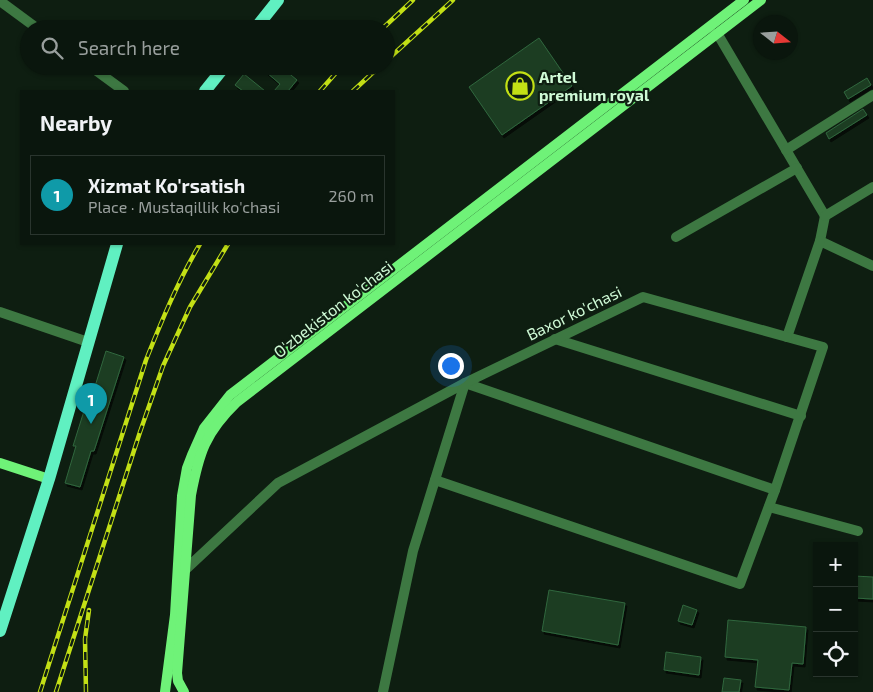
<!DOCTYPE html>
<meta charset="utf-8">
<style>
:root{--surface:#0a160d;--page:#131f16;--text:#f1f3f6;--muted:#999f9d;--line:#2a352e;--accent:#c3e015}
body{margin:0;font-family:"Exo 2",sans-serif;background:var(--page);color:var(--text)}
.controls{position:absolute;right:15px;bottom:15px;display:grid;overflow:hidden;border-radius:0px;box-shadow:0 1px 4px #0004}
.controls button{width:45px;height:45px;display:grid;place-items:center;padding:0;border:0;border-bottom:1px solid var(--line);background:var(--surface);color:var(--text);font:25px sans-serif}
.compass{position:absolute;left:753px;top:15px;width:45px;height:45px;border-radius:50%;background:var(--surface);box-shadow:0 1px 4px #0004;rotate:107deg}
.you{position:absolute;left:450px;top:365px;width:18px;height:18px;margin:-12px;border:4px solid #fff;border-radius:50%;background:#1a73e8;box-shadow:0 0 0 8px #1a73e833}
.badge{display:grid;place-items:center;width:32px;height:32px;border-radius:50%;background:var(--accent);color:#fff;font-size:16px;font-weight:700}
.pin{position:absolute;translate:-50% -41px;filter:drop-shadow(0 1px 2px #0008)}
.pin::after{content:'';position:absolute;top:26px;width:18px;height:15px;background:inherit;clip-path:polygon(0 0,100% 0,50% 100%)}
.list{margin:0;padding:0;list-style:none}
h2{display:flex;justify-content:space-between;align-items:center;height:65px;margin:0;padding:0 20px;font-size:21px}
h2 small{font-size:16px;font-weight:400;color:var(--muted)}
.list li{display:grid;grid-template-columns:32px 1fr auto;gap:15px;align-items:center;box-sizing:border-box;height:80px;margin:0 10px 10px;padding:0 10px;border:1px solid var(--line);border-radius:0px}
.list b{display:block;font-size:19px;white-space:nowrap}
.list p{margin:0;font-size:16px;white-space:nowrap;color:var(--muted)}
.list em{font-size:16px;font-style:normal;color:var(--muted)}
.icon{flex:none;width:28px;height:28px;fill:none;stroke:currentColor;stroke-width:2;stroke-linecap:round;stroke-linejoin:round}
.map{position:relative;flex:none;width:873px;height:692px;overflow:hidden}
.search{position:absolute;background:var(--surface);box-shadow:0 1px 4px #0004;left:20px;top:20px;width:375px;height:55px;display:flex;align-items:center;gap:12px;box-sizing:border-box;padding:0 18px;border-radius:28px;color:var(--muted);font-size:19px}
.panel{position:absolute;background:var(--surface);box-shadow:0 1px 4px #0004;left:20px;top:90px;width:375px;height:155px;border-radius:0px}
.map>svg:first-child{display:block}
</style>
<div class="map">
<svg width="873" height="692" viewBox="0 0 873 692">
<defs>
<filter id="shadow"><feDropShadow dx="2" dy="3" stdDeviation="0" flood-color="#0009"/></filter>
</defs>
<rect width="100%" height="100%" fill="#0e1e11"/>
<g fill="#1c3d24" stroke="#30673d" filter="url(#shadow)">
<polygon points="539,38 572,86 502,135 469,87"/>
<polygon points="259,66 280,66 297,80 288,91 274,91 280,84"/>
<polygon points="244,74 265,91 243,91 235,85"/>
<polygon points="867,78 871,85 848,99 844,92"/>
<polygon points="863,109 867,115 829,139 826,133"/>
<polygon points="106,351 124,357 94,451 91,451 80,487 65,483 76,446 73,446 89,395 92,396"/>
<polygon points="854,576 873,577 873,599 854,598"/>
<polygon points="549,590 625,603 618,645 542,631"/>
<polygon points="683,605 697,610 692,625 678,621"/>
<polygon points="728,620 806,627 803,664 792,663 789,690 755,687 758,660 725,657"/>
<polygon points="666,652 701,657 699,675 664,670"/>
<polygon points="724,678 741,680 739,692 722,692"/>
</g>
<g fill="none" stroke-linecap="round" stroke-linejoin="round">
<g stroke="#3d7842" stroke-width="10">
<polyline points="0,1 38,29"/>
<polyline points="715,34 720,38 825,216"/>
<polyline points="90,66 124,91"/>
<polyline points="786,150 873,95"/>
<polyline points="825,216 820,241 873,266"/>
<polyline points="825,216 873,187"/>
<polyline points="676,237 797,168"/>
<polyline points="0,312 88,342"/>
<polyline points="555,339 801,416"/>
<polyline points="775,490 823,347 787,337 820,241"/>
<polyline points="769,507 858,531"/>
<polyline points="185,570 278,483 465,383 775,490 740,584 435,480"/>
<polyline points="383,692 413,551 465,383 643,297 787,337"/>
</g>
<g stroke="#6ff278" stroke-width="10">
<polyline points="0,463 49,479"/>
<polyline points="165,692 175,615 182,496 187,468 192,455 204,428 230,395 744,0"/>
<path d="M184,692L178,681L177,673L191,495C199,453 205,433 237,402L761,0"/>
</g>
<g stroke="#60f0c1" stroke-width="12">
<polyline points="255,29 278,0"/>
<polyline points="205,91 225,66"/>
<polyline points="0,631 49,479 117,244"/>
</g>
<g stroke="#c3e015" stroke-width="4.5">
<g id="rail">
<polyline points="382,29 413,0"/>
<polyline points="386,61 453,0"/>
<polyline points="320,91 342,66"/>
<polyline points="353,91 380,66"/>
<path d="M40,692L146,360C162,320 178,281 200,244"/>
<polyline points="56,692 140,432 163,366 190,307 228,244"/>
<polyline points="86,692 85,639 89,610"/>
</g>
</g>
<use href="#rail" stroke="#0e1e11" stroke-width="2.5" stroke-dasharray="8" stroke-linecap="butt"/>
</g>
<defs>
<g id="shop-ring" transform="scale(1.4375)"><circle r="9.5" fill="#0e1e11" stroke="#c3e015" stroke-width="1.5"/><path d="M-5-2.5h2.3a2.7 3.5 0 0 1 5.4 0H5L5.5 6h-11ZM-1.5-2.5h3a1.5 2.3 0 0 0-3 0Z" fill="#c3e015"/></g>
</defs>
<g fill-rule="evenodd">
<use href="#shop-ring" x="520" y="86"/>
</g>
<g text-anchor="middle" stroke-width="4.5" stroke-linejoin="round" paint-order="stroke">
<g font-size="16" font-weight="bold" fill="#cffad6" stroke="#0e1e11" text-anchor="start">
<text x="539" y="83">Artel<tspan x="539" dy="18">premium royal</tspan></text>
</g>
<g font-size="16" fill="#cffad6" stroke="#0e1e11">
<text transform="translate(333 309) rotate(-38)" y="6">O'zbekiston ko'chasi</text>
<text transform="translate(574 313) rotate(-26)" y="6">Baxor ko'chasi</text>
</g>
</g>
</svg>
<div class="controls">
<button>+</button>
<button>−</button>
<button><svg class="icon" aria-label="locate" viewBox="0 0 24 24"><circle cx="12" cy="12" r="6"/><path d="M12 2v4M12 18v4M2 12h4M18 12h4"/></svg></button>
</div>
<svg class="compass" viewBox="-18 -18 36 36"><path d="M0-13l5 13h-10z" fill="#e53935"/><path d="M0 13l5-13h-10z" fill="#999f9d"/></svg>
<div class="you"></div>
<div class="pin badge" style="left:91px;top:424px;background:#0f9aa8">1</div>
<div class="search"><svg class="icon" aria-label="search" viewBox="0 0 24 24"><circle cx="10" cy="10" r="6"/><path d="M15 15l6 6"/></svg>Search here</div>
<section class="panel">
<h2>Nearby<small></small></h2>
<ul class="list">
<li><span class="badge" style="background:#0f9aa8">1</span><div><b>Xizmat Ko'rsatish</b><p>Place · Mustaqillik ko'chasi</p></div><em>260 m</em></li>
</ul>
</section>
</div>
